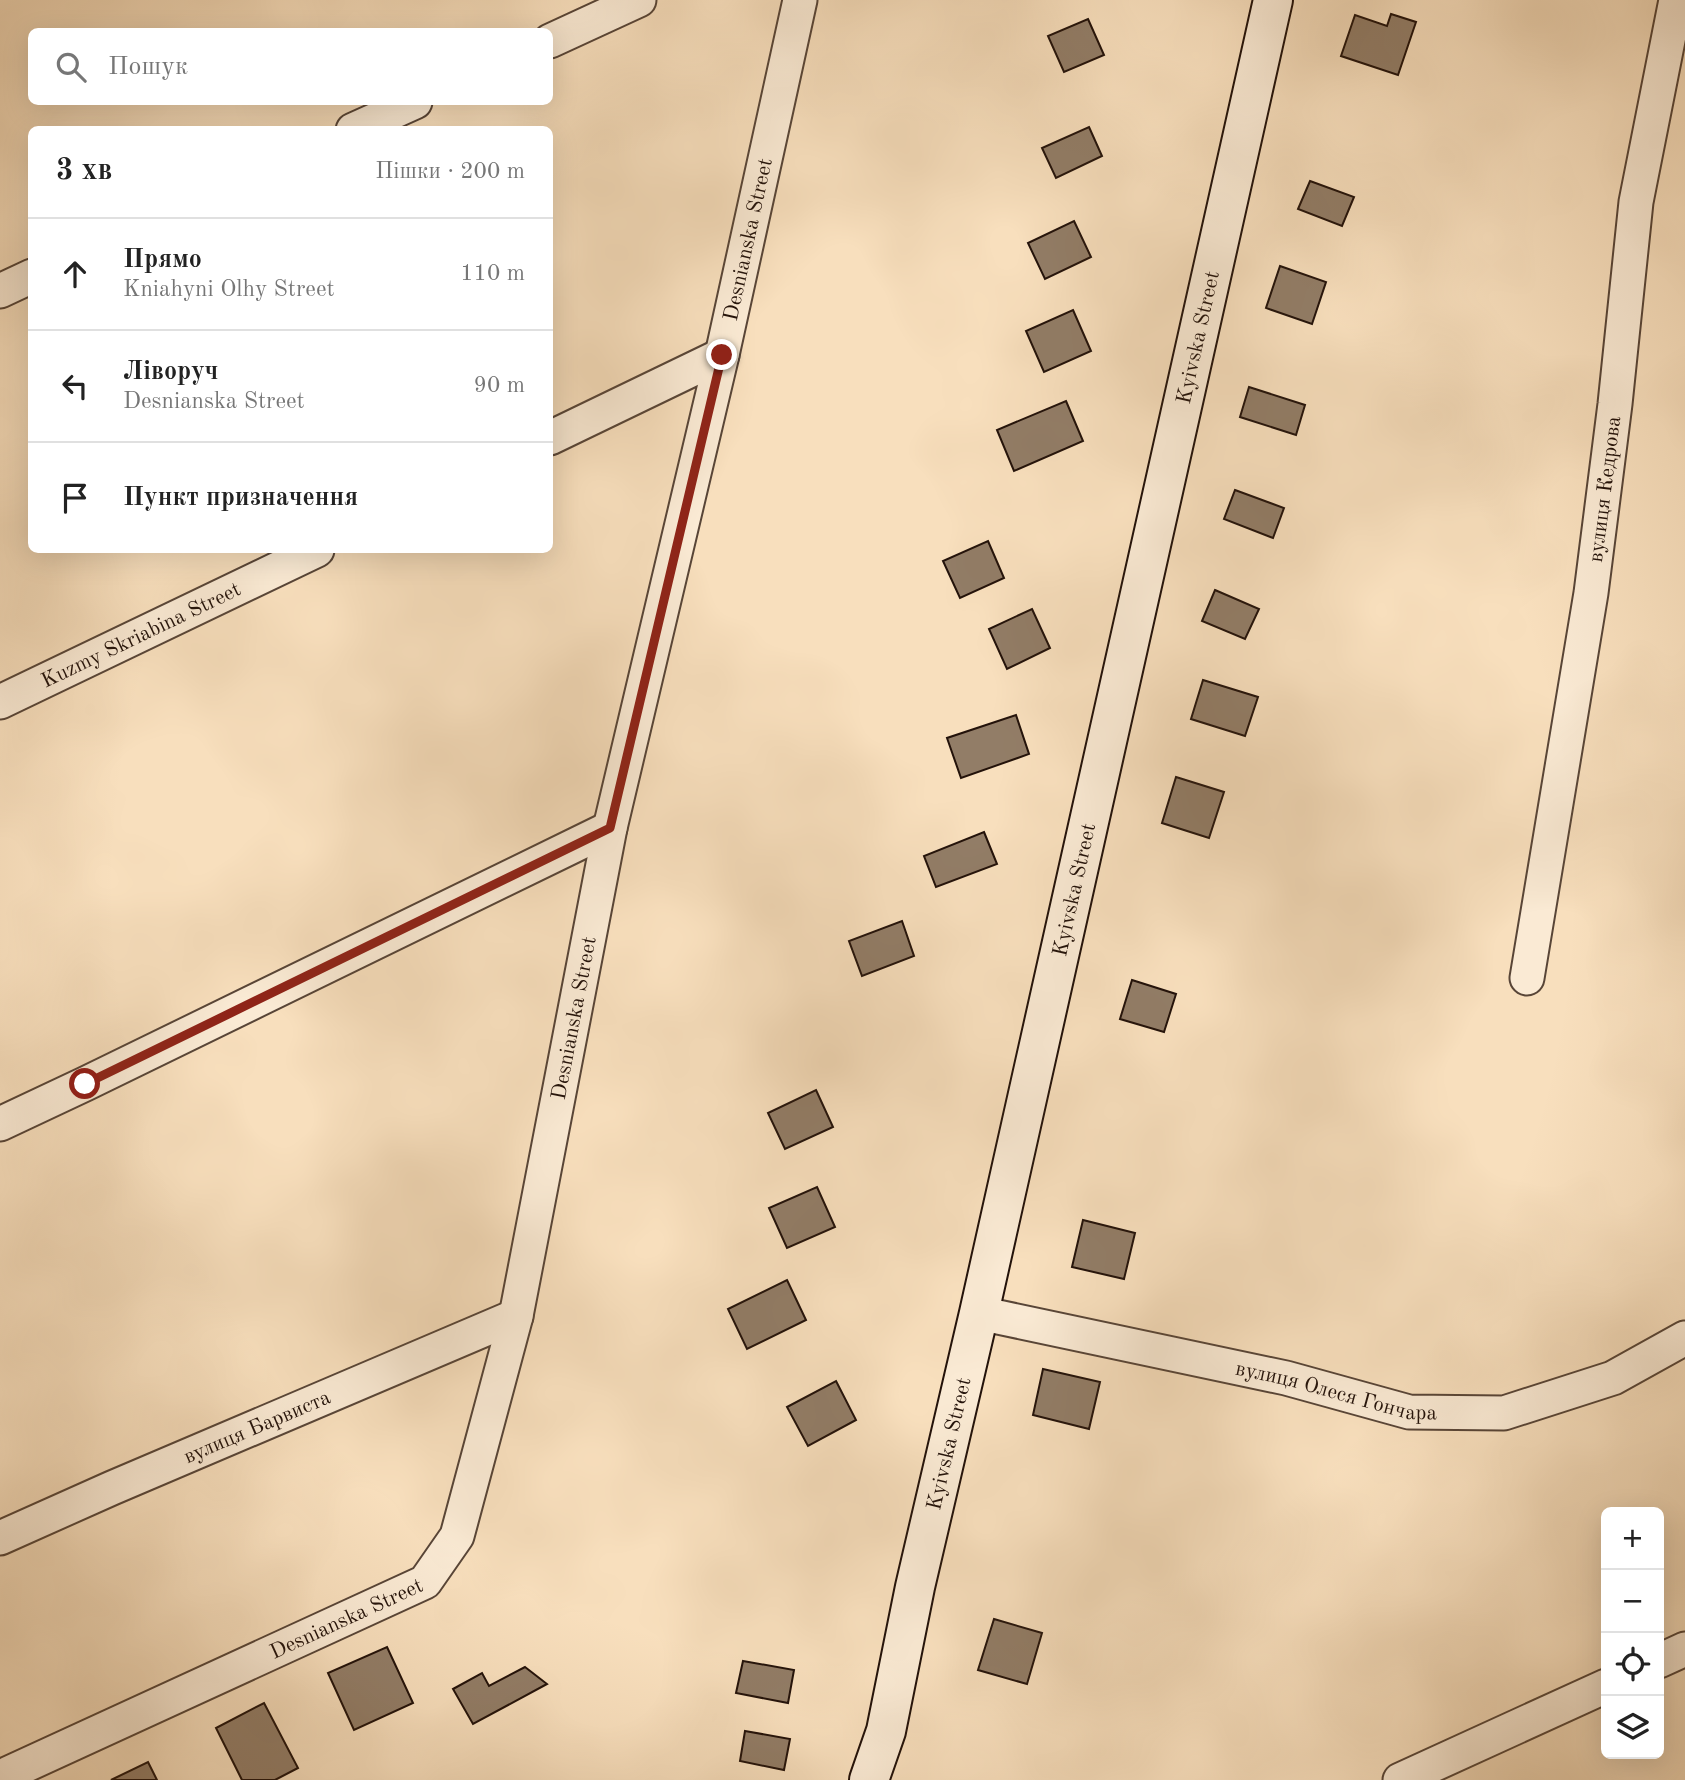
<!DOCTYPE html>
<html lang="uk">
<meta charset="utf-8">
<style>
:root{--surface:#fff;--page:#f6f6f6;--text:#222;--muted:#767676;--line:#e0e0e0}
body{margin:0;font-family:"Old Standard TT",serif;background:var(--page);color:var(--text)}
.controls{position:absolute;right:21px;bottom:21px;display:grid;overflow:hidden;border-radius:10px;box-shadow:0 7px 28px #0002}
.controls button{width:63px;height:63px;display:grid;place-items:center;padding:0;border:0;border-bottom:2px solid var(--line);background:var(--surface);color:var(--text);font:35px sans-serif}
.stop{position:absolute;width:21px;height:21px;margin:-16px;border:5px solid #8f2418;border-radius:50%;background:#fff}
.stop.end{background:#8f2418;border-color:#fff;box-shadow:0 2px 7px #0008}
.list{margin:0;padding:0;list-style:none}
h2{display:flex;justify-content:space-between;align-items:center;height:91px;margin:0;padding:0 28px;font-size:30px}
h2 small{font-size:23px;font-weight:400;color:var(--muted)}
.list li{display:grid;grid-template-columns:46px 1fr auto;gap:21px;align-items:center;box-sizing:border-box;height:112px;padding:0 28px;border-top:2px solid var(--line)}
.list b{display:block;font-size:26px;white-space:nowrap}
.list p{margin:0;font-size:23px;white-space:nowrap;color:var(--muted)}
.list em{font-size:23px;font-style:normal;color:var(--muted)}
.icon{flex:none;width:38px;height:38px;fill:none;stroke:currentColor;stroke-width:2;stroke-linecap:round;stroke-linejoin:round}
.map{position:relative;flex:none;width:1685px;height:1780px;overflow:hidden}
.search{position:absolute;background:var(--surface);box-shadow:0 7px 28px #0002;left:28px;top:28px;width:525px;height:77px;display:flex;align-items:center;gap:18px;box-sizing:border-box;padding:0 24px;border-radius:10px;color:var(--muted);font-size:26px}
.panel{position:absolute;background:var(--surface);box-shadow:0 7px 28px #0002;left:28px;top:126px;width:525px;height:427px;border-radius:10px}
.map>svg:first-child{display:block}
</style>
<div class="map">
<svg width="1685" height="1780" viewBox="0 0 1685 1780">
<rect width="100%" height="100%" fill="#f8dfbd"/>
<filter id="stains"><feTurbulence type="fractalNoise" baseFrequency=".00286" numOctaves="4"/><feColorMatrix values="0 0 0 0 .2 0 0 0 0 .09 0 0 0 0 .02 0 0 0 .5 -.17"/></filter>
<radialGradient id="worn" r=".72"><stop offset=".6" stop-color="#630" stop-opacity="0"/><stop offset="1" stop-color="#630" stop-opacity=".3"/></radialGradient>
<g fill="#927d67" stroke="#23120a" stroke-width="2">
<polygon points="1391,14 1416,22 1398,75 1341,56 1355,15 1387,26"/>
<polygon points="1088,19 1104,55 1064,72 1048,36"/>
<polygon points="1089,127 1102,156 1056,178 1042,148"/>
<polygon points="1310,181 1354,197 1342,226 1298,209"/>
<polygon points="1074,221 1091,257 1045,279 1028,243"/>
<polygon points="1280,266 1326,282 1312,324 1266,308"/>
<polygon points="1073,310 1091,351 1044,372 1026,331"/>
<polygon points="1249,387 1305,405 1296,435 1240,417"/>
<polygon points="1066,401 1083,441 1014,471 997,430"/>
<polygon points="1235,490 1284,508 1273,538 1224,519"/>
<polygon points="988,541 1004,578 960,598 943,561"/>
<polygon points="1215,590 1259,609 1245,639 1202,621"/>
<polygon points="1032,609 1050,648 1007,669 989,629"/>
<polygon points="1203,680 1258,697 1245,736 1191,719"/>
<polygon points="1016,715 1029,754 961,778 947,738"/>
<polygon points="1176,777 1224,792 1209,838 1162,823"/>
<polygon points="984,832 997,864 936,887 924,856"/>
<polygon points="902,921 914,956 862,976 849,941"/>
<polygon points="1132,980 1176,994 1164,1032 1120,1019"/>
<polygon points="816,1090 833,1127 785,1149 768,1113"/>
<polygon points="817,1187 835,1227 787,1248 769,1208"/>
<polygon points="1083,1220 1135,1233 1124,1279 1072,1267"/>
<polygon points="787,1280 806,1320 747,1349 728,1309"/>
<polygon points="1043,1369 1100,1382 1089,1429 1033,1415"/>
<polygon points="836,1381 856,1420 808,1446 787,1407"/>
<polygon points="994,1619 1042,1633 1027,1684 978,1670"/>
<polygon points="387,1647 413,1703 354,1730 328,1673"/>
<polygon points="743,1661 794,1670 788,1703 736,1693"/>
<polygon points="525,1667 547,1684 473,1724 453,1689 482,1673 489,1686"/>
<polygon points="264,1703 298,1768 275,1780 242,1780 216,1728"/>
<polygon points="745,1731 790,1739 784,1770 740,1761"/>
<polygon points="148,1762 157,1780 111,1780"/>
</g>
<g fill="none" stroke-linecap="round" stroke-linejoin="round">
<g stroke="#584537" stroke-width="37">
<g id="street">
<polyline points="550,41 639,0"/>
<polyline points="353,130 415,102"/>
<polyline points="0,291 32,276"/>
<polyline points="550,438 722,355"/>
<path id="s1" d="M0,702L317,550"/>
<path id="s2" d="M1527,978L1591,593L1615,404L1636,202L1676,0"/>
<polyline points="0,1124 85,1084 610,828"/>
<path id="s3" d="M979,1313L1286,1378L1409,1412L1504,1413L1613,1378L1685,1338"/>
<path id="s4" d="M0,1538L112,1488L516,1316"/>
<polyline points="1659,1661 1685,1649"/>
<path id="s5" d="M9,1773L425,1582L457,1536L516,1316L610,828L722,355L800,0"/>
<polyline points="1400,1780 1606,1686"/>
</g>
</g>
<g stroke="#23120a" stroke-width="42">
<g id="secondary">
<path id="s6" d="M869,1780L886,1731L915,1587L979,1313L1273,0"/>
</g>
</g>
<use href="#street" stroke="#faead4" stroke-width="33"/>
<use href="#secondary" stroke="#faead4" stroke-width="38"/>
</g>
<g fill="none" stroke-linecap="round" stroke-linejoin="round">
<polyline stroke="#8f2418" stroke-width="9" points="85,1084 610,828 722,355"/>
</g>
<g text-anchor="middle" stroke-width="7" stroke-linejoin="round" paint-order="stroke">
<g font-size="21" fill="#23120a" stroke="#faead4">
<text dy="7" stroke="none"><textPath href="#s5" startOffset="1843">Desnianska Street</textPath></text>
<text dy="7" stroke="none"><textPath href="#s6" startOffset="1480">Kyivska Street</textPath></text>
<text dy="7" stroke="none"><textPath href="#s2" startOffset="495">вулиця Кедрова</textPath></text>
<text dy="7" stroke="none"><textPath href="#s1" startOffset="156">Kuzmy Skriabina Street</textPath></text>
<text dy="7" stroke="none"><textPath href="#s6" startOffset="914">Kyivska Street</textPath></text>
<text dy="7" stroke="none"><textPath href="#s5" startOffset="1045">Desnianska Street</textPath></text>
<text dy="7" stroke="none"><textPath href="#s3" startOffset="366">вулиця Олеся Гончара</textPath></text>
<text dy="7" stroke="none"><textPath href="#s4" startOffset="280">вулиця Барвиста</textPath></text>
<text dy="7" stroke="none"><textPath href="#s6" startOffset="346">Kyivska Street</textPath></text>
<text dy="7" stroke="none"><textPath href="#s5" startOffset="371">Desnianska Street</textPath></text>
</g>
</g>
<rect width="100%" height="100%" filter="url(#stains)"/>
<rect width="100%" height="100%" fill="url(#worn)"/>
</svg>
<div class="controls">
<button>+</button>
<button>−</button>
<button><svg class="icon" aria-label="locate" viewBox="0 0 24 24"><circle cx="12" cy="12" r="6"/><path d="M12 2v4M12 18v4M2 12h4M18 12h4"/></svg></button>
<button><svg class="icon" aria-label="layers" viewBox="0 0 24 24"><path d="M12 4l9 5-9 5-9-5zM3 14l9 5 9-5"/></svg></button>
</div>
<div class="stop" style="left:85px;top:1084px"></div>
<div class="stop end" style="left:722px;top:355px"></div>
<div class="search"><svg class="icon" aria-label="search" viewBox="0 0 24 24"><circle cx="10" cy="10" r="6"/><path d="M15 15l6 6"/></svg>Пошук</div>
<section class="panel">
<h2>3 хв<small>Пішки · 200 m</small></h2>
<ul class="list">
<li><svg class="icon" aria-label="ahead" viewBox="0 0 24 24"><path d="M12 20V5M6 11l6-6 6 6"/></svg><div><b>Прямо</b><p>Kniahyni Olhy Street</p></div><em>110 m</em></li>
<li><svg class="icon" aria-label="left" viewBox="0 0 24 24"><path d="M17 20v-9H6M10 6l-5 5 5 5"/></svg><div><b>Ліворуч</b><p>Desnianska Street</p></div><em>90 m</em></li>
<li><svg class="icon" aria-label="arrive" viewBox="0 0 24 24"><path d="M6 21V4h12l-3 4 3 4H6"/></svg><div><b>Пункт призначення</b></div></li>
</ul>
</section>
</div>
